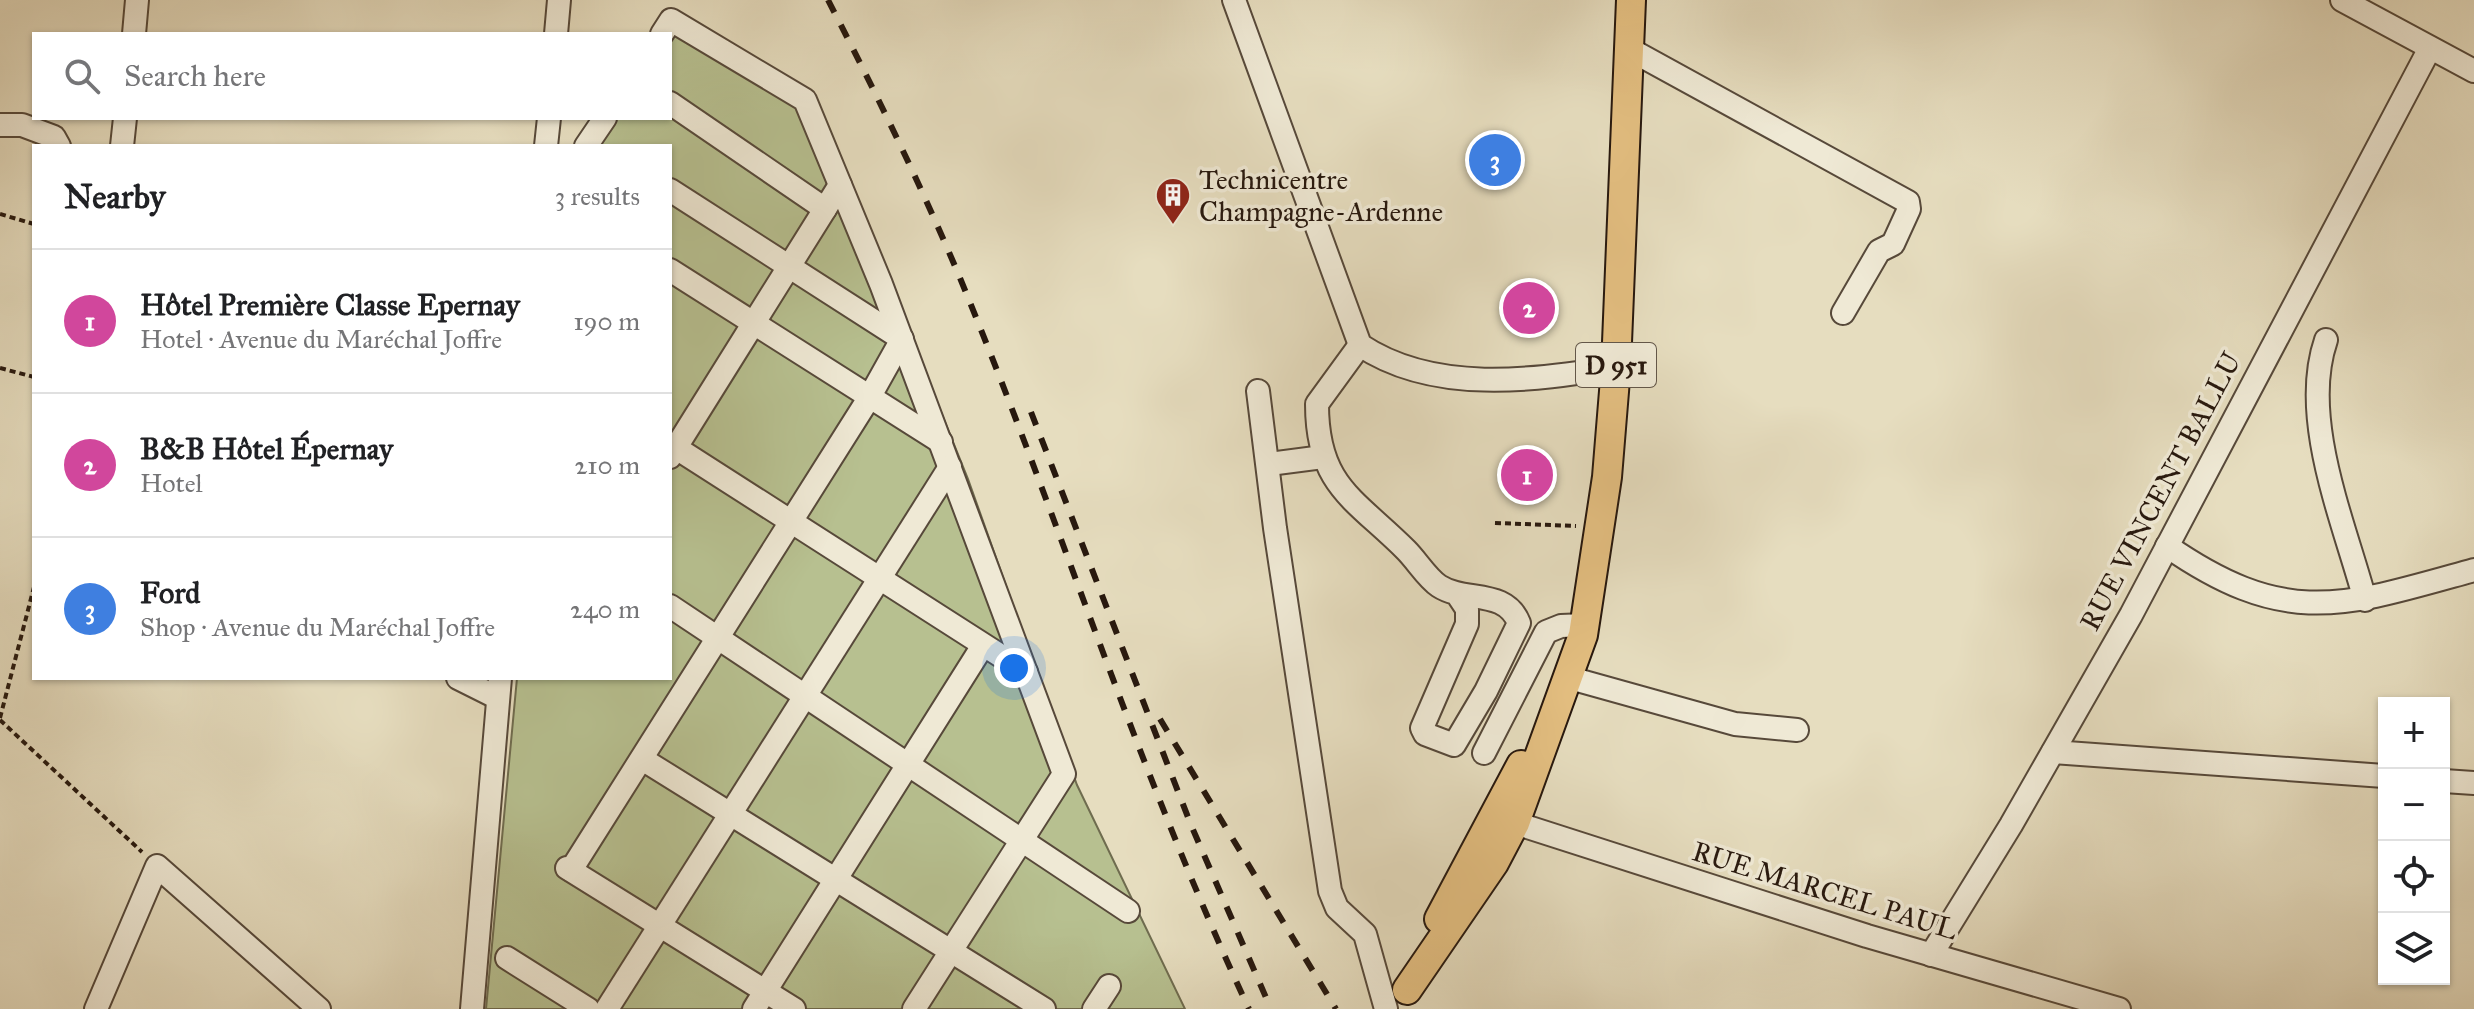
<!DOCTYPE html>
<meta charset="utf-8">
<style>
:root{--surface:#fff;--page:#f2f2f2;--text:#202124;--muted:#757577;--line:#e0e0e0;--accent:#8f2418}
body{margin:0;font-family:"IM FELL Great Primer",serif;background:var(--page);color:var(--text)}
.controls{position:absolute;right:24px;bottom:24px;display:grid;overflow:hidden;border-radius:0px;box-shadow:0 2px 6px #0004}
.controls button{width:72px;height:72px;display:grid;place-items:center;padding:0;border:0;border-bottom:2px solid var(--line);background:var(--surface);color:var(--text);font:40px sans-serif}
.you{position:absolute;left:1014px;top:668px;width:28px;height:28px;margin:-20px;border:6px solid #fff;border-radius:50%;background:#1a73e8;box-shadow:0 0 0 12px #1a73e833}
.badge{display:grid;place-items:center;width:52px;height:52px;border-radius:50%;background:var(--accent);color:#fff;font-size:26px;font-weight:700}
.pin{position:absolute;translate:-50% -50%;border:4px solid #fff;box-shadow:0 2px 8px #0006}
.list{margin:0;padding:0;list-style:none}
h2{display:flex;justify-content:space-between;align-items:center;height:104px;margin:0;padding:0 32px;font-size:34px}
h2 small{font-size:26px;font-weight:400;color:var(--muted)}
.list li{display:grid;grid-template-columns:52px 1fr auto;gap:24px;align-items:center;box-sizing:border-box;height:144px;padding:0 32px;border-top:2px solid var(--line)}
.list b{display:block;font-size:30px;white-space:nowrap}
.list p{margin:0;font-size:26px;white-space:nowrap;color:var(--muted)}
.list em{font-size:26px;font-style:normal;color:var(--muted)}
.icon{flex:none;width:44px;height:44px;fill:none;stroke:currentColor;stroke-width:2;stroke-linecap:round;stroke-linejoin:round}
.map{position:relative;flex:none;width:2474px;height:1009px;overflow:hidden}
.search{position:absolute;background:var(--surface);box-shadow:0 2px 6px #0004;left:32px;top:32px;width:640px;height:88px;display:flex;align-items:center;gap:20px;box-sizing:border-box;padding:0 28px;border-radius:0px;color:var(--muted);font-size:30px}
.panel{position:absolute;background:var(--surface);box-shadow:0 2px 6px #0004;left:32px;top:144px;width:640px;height:536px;border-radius:0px}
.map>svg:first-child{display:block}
</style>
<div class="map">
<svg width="2474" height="1009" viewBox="0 0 2474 1009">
<rect width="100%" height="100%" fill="#e6ddbf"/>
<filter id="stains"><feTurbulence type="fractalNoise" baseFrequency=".0025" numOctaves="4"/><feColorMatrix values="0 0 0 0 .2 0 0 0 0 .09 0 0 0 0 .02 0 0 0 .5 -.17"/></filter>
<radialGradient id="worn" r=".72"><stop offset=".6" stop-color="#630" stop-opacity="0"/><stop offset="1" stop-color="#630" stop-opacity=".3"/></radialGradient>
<polygon fill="#b7c090" stroke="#6f6c4f" stroke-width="2" points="665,15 815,100 968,479 1077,785 1185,1009 486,1009 517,678 670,678 670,146 577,146 596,118 670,118 670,34"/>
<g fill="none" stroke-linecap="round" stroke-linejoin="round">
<g stroke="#57493a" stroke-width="26">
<g id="minor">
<path d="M1234,0L1360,345C1433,394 1533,381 1616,367"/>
<polyline points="2342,0 2474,71"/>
<polyline points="134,34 137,0"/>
<polyline points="556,34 559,0"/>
<polyline points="662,34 671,20 805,100 881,284 1064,774 914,1009"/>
<polyline points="1629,49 1908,202 1909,209 1893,244 1879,251 1843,313"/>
<polyline points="670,103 825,209"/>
<polyline points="0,125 22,125 54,137 59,146"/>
<polyline points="122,146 125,118"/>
<polyline points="546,146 549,118"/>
<polyline points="586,146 605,118"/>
<polyline points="670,270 941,442"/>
<path d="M2326,340C2299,418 2344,522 2365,600"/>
<path d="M1360,345L1317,404C1317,486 1355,499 1406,550C1417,561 1427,578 1439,586C1465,603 1505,588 1519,623L1486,691L1454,745L1425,734L1422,728L1467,624V609L1457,594"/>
<polyline points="1258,391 1275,528 1330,891 1337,908 1365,934 1386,1009"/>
<polyline points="670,444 1026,672"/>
<polyline points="670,457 840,185"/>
<polyline points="1269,464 1323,457"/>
<path d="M2167,546C2287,629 2344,606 2474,570"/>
<polyline points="670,606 1128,911"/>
<polyline points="458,678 498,698"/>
<polyline points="1570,678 1735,724 1797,730"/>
<polyline points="2053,752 2384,776"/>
<polyline points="1484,753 1546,632 1561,626 1585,625"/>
<polyline points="642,759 1044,1009"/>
<polyline points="2444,781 2474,783"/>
<polyline points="1515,823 1867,936 2119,1009"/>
<polyline points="567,868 794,1009"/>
<polyline points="571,870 869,398 902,339 670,190"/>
<polyline points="1931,955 2011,825 2131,615 2430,48"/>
<polyline points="507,958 588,1009"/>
<polyline points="96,1009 157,866 319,1009"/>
<polyline points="472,1009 500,678"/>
<polyline points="607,1009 950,467"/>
<polyline points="754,1009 982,647"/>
<polyline points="1094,1009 1109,986"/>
</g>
</g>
<g stroke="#27180e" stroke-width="32">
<g id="major">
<polyline points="1439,919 1521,765"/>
<polyline points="1407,990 1494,863 1515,823 1583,635 1607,477 1616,367 1631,0"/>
</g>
</g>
<g stroke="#27180e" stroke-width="4" stroke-dasharray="6 4" stroke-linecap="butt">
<polyline points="0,214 34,224"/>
<polyline points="0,368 34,377"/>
<polyline points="1495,523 1576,526"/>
<polyline points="0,718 34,587"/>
<polyline points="0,720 142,852"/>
</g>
<use href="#minor" stroke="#efe9d5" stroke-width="22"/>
<use href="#major" stroke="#e3be80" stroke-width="28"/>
<g stroke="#27180e" stroke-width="6" stroke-dasharray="14 14" stroke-linecap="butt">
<path d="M828,0C875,91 920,183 960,278C1060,520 1138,772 1249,1009"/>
<polyline points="1031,412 1191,825 1271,1009"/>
<polyline points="1160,719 1336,1009"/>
</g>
</g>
<defs>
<g id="building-pin" transform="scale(1.8)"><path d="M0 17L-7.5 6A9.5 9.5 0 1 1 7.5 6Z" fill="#8f2418" stroke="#efe9d5"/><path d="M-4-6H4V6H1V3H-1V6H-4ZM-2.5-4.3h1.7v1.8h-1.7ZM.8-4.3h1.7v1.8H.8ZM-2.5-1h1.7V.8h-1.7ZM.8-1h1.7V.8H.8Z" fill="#fff"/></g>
</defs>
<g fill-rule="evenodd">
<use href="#building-pin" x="1173" y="195"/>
</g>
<g text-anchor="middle" stroke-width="7" stroke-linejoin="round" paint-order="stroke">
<rect fill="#efe9d5" stroke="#63574a" stroke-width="2" x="1576" y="343" width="80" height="44" rx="6"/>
<g font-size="26" font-weight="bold" fill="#27180e">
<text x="1616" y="374">D 951</text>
</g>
<g font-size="28" fill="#27180e" stroke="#efe9d5" text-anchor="start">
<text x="1199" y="189">Technicentre<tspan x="1199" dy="32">Champagne-Ardenne</tspan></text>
</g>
<g font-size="28" fill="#27180e" stroke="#efe9d5">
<text transform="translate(2160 491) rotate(-62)" y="10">RUE VINCENT BALLU</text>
<text transform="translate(1825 890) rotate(17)" y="10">RUE MARCEL PAUL</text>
</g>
</g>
<rect width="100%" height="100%" filter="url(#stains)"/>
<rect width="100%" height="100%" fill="url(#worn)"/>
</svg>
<div class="controls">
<button>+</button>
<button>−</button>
<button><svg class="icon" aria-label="locate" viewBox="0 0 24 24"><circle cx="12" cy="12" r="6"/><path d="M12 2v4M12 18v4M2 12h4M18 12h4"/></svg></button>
<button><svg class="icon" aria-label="layers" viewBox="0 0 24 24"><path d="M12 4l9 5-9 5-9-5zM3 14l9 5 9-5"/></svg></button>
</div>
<div class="you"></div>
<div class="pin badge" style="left:1527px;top:475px;background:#d1479c">1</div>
<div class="pin badge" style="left:1529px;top:308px;background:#d1479c">2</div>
<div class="pin badge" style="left:1495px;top:160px;background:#3f7fe0">3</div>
<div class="search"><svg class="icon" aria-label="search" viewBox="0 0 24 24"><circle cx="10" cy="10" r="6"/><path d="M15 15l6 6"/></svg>Search here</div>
<section class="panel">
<h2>Nearby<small>3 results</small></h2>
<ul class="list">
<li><span class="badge" style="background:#d1479c">1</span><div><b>Hôtel Première Classe Epernay</b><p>Hotel · Avenue du Maréchal Joffre</p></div><em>190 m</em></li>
<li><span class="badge" style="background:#d1479c">2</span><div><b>B&amp;B Hôtel Épernay</b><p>Hotel</p></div><em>210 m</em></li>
<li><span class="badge" style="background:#3f7fe0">3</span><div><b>Ford</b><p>Shop · Avenue du Maréchal Joffre</p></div><em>240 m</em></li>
</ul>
</section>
</div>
